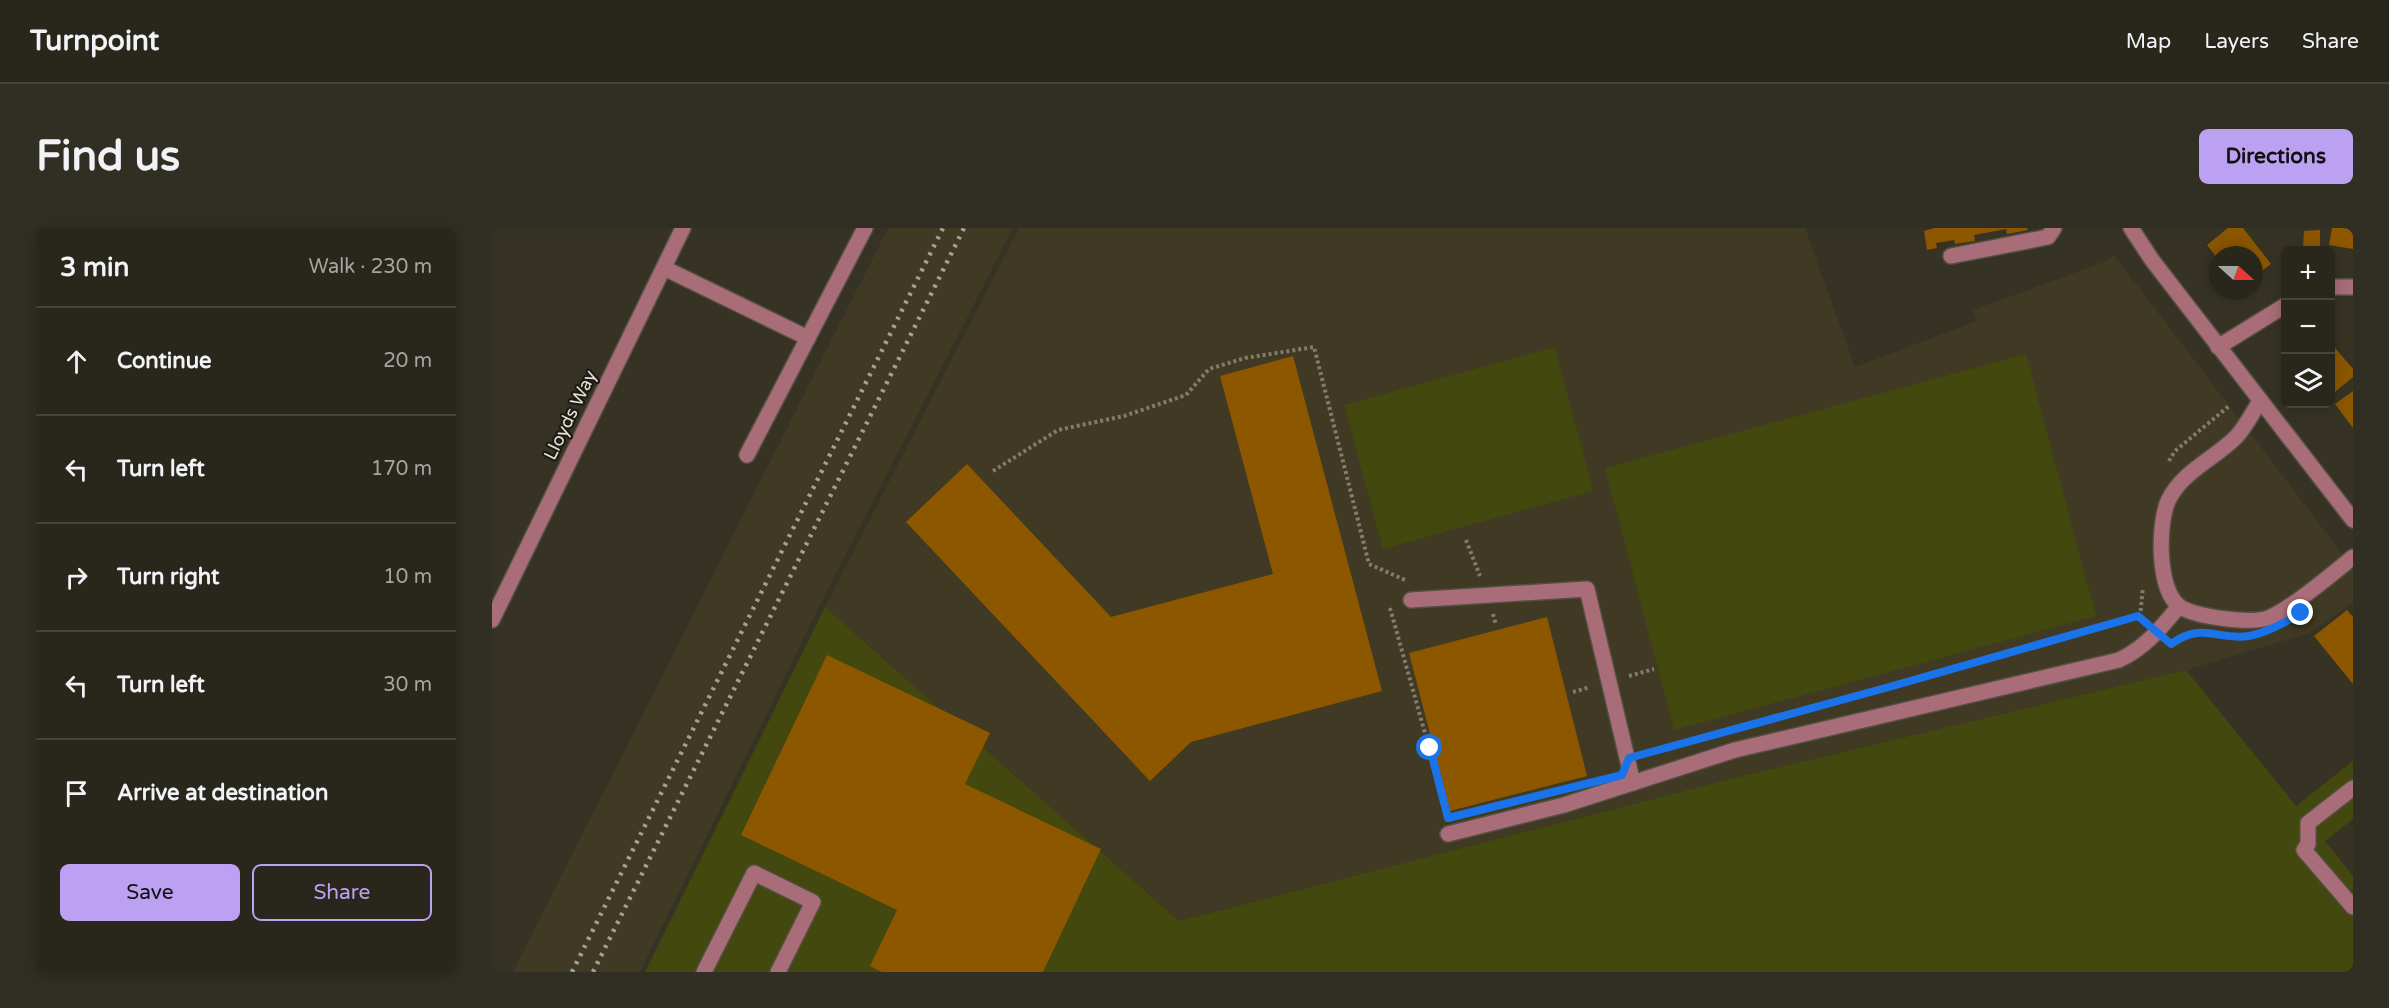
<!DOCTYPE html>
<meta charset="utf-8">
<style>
:root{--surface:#29261b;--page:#312e24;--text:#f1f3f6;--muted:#a5a5a3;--line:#45433a;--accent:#bca0f2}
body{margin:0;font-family:"Varela Round",sans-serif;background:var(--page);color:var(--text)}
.controls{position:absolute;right:18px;top:18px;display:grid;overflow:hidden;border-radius:9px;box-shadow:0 3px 15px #0003}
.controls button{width:54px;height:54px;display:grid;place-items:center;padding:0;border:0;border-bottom:2px solid var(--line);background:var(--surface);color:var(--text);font:30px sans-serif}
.compass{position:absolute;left:1717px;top:18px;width:54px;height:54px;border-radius:50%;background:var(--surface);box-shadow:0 3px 15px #0003;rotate:111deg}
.stop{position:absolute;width:18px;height:18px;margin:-14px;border:4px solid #1a73e8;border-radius:50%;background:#fff}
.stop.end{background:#1a73e8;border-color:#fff;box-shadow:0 2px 6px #0008}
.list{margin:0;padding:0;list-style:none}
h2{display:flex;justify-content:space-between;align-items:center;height:78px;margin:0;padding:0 24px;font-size:26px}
h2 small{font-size:20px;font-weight:400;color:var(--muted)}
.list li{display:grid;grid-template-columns:39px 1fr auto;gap:18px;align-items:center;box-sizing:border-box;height:108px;padding:0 24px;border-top:2px solid var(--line)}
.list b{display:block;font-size:22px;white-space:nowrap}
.list em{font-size:20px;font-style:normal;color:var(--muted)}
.actions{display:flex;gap:12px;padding:18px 24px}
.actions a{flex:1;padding:14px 0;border:2px solid var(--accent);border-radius:9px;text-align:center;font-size:21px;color:var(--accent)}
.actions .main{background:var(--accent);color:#111}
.icon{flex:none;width:33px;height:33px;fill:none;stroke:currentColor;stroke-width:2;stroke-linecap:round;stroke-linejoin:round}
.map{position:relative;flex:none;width:1861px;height:744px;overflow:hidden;border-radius:9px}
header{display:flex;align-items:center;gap:36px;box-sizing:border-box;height:84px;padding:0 30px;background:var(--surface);border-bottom:2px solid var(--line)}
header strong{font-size:28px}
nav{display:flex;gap:33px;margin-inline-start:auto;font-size:21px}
.intro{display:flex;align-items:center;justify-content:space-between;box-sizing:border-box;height:144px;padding:0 36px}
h1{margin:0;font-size:42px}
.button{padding:15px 27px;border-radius:9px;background:var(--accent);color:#111;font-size:21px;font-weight:700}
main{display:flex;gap:36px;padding:0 36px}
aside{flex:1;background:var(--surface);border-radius:9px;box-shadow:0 3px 15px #0003}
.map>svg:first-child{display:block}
</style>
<header>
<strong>Turnpoint</strong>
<nav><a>Map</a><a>Layers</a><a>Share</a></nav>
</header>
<div class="intro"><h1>Find us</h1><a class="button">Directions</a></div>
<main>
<aside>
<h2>3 min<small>Walk · 230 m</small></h2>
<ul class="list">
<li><svg class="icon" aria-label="ahead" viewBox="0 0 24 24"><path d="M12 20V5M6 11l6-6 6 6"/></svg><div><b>Continue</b></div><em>20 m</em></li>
<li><svg class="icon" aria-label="left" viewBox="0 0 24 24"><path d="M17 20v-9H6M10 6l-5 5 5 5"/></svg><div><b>Turn left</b></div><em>170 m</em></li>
<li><svg class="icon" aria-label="right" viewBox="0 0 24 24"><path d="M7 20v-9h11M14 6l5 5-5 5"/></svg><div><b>Turn right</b></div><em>10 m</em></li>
<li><svg class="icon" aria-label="left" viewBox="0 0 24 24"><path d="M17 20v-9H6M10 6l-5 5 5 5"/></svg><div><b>Turn left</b></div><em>30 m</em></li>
<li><svg class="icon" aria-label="arrive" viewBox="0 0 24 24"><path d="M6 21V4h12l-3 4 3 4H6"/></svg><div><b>Arrive at destination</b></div></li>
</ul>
<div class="actions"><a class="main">Save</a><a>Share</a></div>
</aside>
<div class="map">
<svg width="1861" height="744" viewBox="0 0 1861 744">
<rect width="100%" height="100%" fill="#373324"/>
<g fill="#403923">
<polygon points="396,0 521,0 329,375 148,744 21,744"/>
<polygon points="527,0 1313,0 1363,139 1485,93 1481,82 1612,34 1622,27 1861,340 1861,374 1818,405 1694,442 1246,549 687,693 333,379"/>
</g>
<g fill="#43480f">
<polygon points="1063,119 1101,263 891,321 852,177"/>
<polygon points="1534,126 1604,388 1182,502 1113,240"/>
<polygon points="333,379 687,693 1246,549 1694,442 1804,578 1861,533 1861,591 1833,613 1861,648 1861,744 153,744"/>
</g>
<g fill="#8d5700">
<polygon points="1442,0 1535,0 1536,2 1515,6 1514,1 1482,7 1483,13 1463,16 1462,12 1444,15 1445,20 1435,22 1432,3"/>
<polygon points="1736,0 1751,0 1779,36 1762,49 1762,27 1726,27 1726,31 1715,17"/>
<polygon points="1840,0 1861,0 1861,21 1837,17"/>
<polygon points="1828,2 1828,22 1811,22 1812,3"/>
<polygon points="1838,114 1861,141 1861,149 1838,168"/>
<polygon points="801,128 890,463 699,514 658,553 414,294 475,236 619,389 781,346 728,148"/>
<polygon points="1861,163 1861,200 1843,176"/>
<polygon points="1855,382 1861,389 1861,456 1822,408"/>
<polygon points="1055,389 1095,548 958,583 917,425"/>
<polygon points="335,427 498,505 473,556 609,621 551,744 390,744 378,738 405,682 249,607"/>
</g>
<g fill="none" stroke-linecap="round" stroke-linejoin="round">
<g stroke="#534f41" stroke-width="18">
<g id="minor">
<polyline points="1639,0 1660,32 1861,292"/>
<polyline points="1459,28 1556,9 1562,0"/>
<polyline points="172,40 316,110"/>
<polyline points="1838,59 1861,59"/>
<polyline points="1726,119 1794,77"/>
<path d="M1768,173C1761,184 1754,198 1745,208C1723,231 1690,243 1676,273C1666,296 1665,361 1687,378C1702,389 1758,396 1776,390C1796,383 1843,344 1861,329"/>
<polyline points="255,227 373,0"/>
<polyline points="919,372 1095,361 1141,555"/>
<polyline points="0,392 191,0"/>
<polyline points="1861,560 1816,595 1816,616 1812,622 1861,679"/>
<path d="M956,606L1072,577L1243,522L1627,432C1653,420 1669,400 1687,378"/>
<polyline points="212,744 262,645 321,674 286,744"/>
</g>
</g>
<g stroke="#807d70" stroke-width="4" stroke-dasharray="3 3" stroke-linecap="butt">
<polyline points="1677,233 1683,223 1737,178"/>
<polyline points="501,243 566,202 632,188 694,167 717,141 753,130 822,119 877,336 913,352"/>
<polyline points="974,312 988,348"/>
<polyline points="898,380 955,584"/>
<polyline points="1001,386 1004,397"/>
<polyline points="1648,389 1651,359"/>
<polyline points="1137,448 1162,441"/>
<polyline points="1081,464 1098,459"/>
<polyline points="1350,472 1646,388"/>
</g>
<use href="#minor" stroke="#a86d78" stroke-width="15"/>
<g stroke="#a3a095" stroke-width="4.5" stroke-dasharray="3 6" stroke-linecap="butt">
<polyline points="80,744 451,0"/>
<polyline points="101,744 472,0"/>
</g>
</g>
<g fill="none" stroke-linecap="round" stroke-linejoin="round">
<path stroke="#1a73e8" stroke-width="8" d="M938,520L956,590L1130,547L1137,530L1397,459L1646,388L1679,416C1711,393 1725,413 1757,408C1774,405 1794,394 1809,385"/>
</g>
<g text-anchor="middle" stroke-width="4.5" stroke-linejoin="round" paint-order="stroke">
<g font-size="18" fill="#e4e1d8" stroke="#1d1b14">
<text transform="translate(78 187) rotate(-64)" y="6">Lloyds Way</text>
</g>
</g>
</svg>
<div class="controls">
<button>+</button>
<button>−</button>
<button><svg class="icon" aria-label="layers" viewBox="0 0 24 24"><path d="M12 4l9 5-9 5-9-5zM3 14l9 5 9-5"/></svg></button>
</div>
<svg class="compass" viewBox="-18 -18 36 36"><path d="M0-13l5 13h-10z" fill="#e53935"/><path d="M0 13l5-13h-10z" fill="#a5a5a3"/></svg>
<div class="stop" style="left:938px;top:520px"></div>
<div class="stop end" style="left:1809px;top:385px"></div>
</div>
</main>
